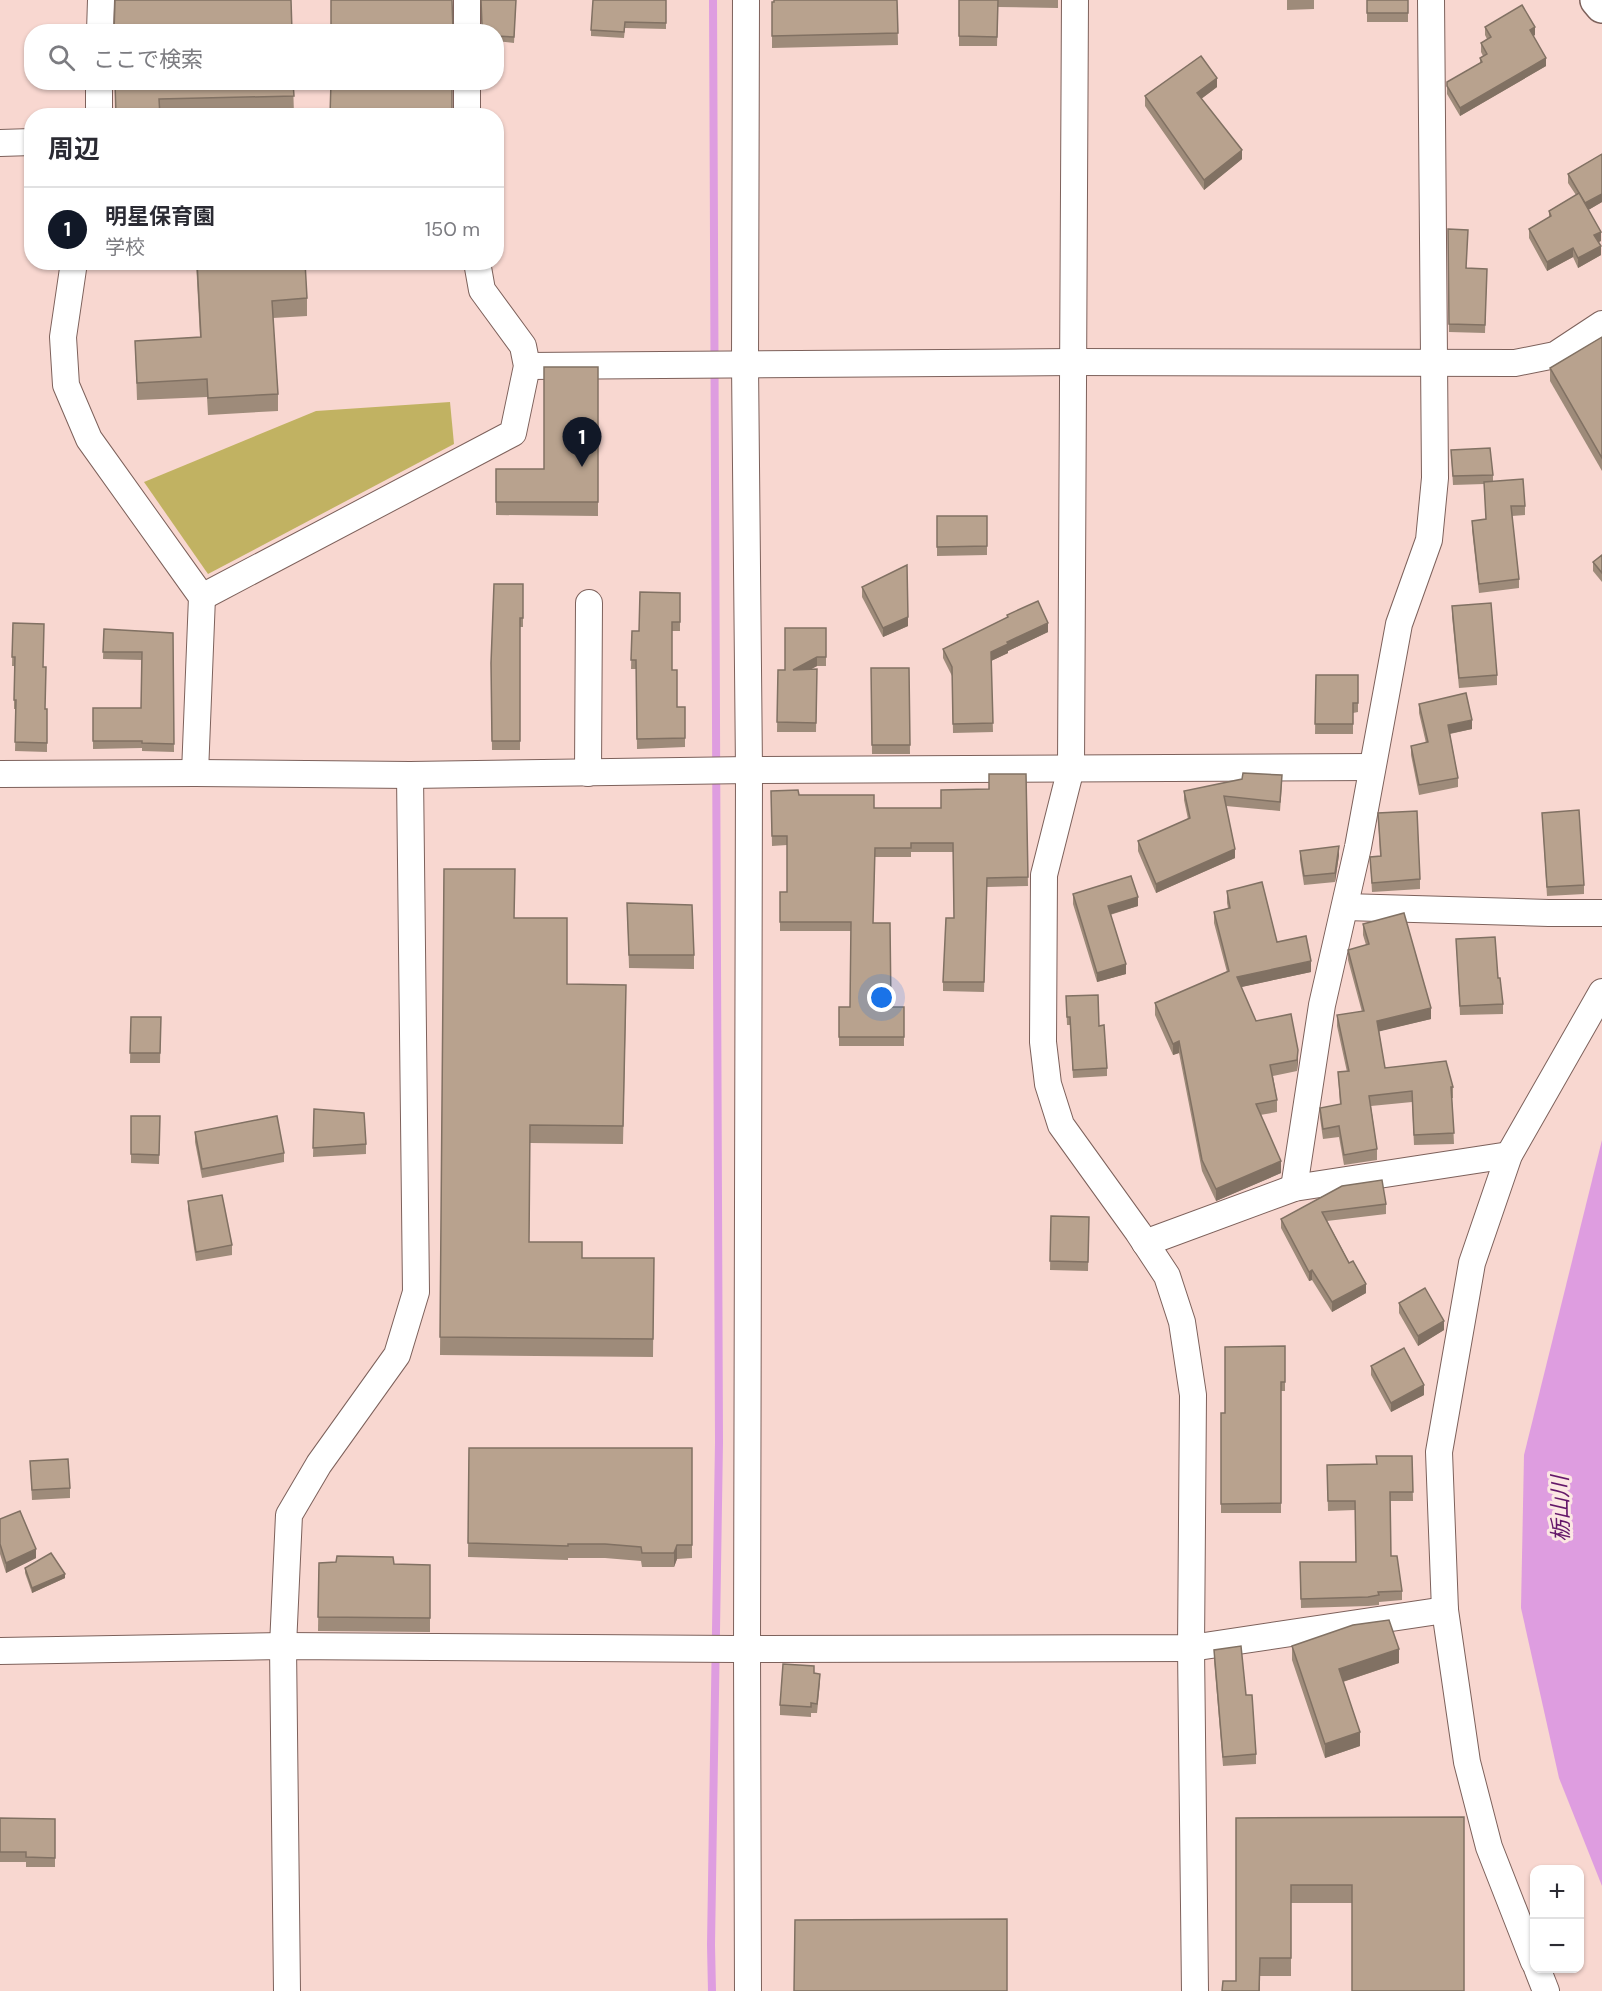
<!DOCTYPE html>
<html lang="ja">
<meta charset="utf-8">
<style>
:root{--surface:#fff;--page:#f2f2f3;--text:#2b2b33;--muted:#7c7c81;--line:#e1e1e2;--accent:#111827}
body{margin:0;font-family:"DM Sans","Noto Sans JP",sans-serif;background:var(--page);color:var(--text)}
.controls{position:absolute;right:18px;bottom:18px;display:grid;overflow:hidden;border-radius:12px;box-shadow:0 2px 4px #0004}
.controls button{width:54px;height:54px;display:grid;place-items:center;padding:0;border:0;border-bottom:2px solid var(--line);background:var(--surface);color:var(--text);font:30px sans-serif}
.you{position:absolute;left:882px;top:998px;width:21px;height:21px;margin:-15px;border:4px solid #fff;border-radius:50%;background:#1a73e8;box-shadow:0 0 0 9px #1a73e833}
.badge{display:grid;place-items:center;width:39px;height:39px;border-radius:50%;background:var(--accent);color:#fff;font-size:20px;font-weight:700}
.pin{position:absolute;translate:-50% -50px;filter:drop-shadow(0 2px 3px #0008)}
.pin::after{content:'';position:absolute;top:32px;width:21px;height:18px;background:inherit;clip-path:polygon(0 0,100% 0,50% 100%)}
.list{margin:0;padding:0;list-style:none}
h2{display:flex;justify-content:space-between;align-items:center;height:78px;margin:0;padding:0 24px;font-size:26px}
h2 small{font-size:20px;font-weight:400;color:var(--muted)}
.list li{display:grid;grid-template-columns:39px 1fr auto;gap:18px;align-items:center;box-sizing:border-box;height:84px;padding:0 24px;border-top:2px solid var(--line)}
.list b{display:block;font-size:22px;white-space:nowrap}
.list p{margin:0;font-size:20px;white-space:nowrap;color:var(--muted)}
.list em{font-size:20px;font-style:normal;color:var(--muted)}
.icon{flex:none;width:33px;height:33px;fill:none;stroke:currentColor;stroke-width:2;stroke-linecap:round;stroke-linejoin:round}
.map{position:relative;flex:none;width:1602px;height:1991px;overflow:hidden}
.search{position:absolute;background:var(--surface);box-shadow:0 2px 4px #0004;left:24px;top:24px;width:480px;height:66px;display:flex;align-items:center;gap:15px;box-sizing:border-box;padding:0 21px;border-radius:24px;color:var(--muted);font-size:22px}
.panel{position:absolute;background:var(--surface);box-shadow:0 2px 4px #0004;left:24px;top:108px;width:480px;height:162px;border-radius:24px}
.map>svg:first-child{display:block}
</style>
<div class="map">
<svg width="1602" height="1991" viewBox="0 0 1602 1991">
<rect width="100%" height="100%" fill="#f8d7d0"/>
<polygon fill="#c1b262" points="450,402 454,444 208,574 144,482 316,411"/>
<polygon fill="#de9de0" points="1602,1140 1602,1886 1559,1778 1521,1608 1524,1455"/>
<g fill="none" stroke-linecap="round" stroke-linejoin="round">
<polyline stroke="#de9de0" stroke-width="8" points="712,1991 711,1945 719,1442 713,0"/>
<g stroke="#7d615b" stroke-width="28">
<g id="minor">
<polyline points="467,0 467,32"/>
<polyline points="746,0 745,364 749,770 747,1649 748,1991"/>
<polyline points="1075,0 1071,768 1044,875 1043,1042 1048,1084 1061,1125 1138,1232 1167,1276 1182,1322 1193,1395 1191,1648 1195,1991"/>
<polyline points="100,32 101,0"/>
<polyline points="467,82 467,116"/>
<polyline points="99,116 99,82"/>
<polyline points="0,143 32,142"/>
<polyline points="74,262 63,337 66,385 89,439 202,597 195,773"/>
<polyline points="527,366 1073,362 1515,363 1555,355 1602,324"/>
<polyline points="202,597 513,433 527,366 523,346 482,290 477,262"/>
<polyline points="588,773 589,603"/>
<polyline points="0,774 195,773 410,775 749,770 1372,767"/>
<polyline points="1345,907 1549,913 1602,913"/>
<polyline points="1294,1188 1322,1005 1358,847 1399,624 1429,540 1435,478 1431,0"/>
<polyline points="1145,1243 1294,1188 1509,1155"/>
<polyline points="0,1651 283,1646 735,1649 1191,1648 1445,1610"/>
<polyline points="1534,1962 1489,1847 1467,1762 1445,1610 1439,1452 1472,1263 1509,1155 1602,992"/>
<polyline points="1537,1968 1546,1991"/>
<polyline points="287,1991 283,1646 289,1515 319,1464 397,1355 416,1292 410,775"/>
</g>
</g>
<g stroke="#7d615b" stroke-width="36">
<polyline id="primary" points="1597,0 1602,6"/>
</g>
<use href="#minor" stroke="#fff" stroke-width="26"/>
<use href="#primary" stroke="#fff" stroke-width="33"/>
</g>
<g fill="#9e8b7a">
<polygon points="516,0 514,43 496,41 496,32 482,27"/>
<polygon points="666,0 666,29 625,28 624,38 591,36 591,30"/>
<polygon points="897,0 898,45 772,48 772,2"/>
<polygon points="959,0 1058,0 1058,8 998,7 997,46 959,46"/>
<polygon points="1287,0 1314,0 1314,9 1287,10"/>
<rect x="1367" y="0" width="41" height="22"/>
<polygon points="1485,27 1535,35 1533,36 1546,66 1460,116 1447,94 1447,82 1480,63 1480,58 1483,56 1481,52 1481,43 1487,39 1485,35"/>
<polygon points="115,82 293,82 294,115 116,116"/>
<polygon points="1217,87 1201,99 1242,159 1204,190 1145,106 1145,96"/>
<polygon points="1602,154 1602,202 1588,210 1601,241 1599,242 1601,255 1578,268 1573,257 1547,271 1529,238 1529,229 1549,217 1549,211 1576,195 1568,183 1568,174"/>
<polygon points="1448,229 1467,268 1487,269 1485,333 1449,332"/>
<polygon points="196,262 305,262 307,298 307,316 273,318 278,394 278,411 208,415 207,397 137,400 135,341 200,337"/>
<polygon points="1602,337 1602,471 1550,381 1550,368"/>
<polygon points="598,367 598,516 496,515 496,469 544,469"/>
<polygon points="1451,450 1493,475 1493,481 1525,506 1525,515 1512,516 1519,579 1519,588 1479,593 1472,530 1472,521 1486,519 1484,484 1453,485"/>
<polygon points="937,516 987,516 987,555 937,556"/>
<polygon points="1602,555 1602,582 1593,571 1593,562"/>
<polygon points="523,584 523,627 520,627 520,750 492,750 491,663"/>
<polygon points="862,587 908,626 883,637 862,597"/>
<polygon points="680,593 680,631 672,631 672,670 677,707 685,707 685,747 637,749 636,669 631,669 632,631 639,631"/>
<polygon points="1452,606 1497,675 1497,685 1459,688 1452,616"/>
<polygon points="1007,615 1048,632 1008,651 1008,653 991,661 993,732 953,733 952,676 943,658 943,649 1007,618"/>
<polygon points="13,623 43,667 45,709 47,709 47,752 15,751 16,709 14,709 14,666 12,666"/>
<polygon points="826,628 826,666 817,666 811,669 817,669 816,732 777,732 778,670 785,670"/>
<polygon points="104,629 173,633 174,752 142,751 142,748 93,749 93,708 141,708 142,660 103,659"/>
<polygon points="871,668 909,668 910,754 872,754"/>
<polygon points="1316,675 1358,675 1358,712 1353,713 1353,734 1315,734"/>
<polygon points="1419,704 1472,729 1450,734 1458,778 1458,787 1419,795 1411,755 1411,746 1426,743 1419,713"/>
<polygon points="1026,774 1028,886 987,887 984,992 943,991 943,982 954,918 953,852 911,852 911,857 875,857 873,923 891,1007 904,1007 904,1046 839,1046 839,1007 850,1007 851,931 780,931 780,892 787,892 787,845 772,846 771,791 874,808 941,808"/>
<polygon points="1282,784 1280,811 1226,806 1235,858 1156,893 1138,851 1138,841 1188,819 1184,800 1184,791"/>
<polygon points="1378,813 1420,879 1420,889 1372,892 1370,857 1380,856"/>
<polygon points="1542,813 1584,885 1584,894 1547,896"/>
<polygon points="1300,851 1339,855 1335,882 1304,885 1300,860"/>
<polygon points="444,869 515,918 567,984 626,1003 623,1144 530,1143 529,1242 582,1258 654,1258 653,1357 440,1355"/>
<polygon points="1227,891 1277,942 1311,972 1241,987 1256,1021 1291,1014 1298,1061 1297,1071 1273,1076 1277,1100 1277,1112 1260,1115 1281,1173 1216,1201 1202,1171 1179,1053 1173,1055 1155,1015 1155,1003 1227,972 1214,923 1214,912 1228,908 1227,903"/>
<polygon points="1073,894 1138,906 1110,915 1126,974 1097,982 1073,904"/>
<polygon points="627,903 694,955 694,969 629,968"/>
<polygon points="1363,924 1431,1019 1379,1031 1385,1068 1453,1087 1453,1098 1452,1098 1454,1144 1414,1145 1412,1102 1371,1106 1377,1149 1377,1160 1344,1165 1339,1137 1323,1139 1320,1118 1320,1108 1340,1105 1338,1072 1347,1072 1337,1026 1337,1015 1362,1012 1348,960 1348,950 1366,945 1363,935"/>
<polygon points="1456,939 1498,978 1503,1004 1503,1014 1460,1015"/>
<polygon points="1066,996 1107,1068 1107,1076 1073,1078 1070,1025 1067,1025"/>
<polygon points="131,1017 161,1017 160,1063 130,1063"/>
<polygon points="314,1109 366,1144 366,1154 313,1157"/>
<polygon points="131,1116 160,1116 159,1164 131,1163"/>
<polygon points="195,1132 284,1153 284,1162 202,1178 195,1142"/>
<polygon points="1342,1186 1386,1204 1386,1214 1327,1221 1366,1293 1332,1312 1312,1280 1309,1281 1281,1228 1281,1219"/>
<polygon points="188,1201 232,1245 232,1255 196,1261 188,1210"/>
<polygon points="1051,1216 1089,1217 1088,1271 1050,1270"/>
<polygon points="1399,1303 1444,1330 1418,1346 1399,1313"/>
<polygon points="1285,1346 1285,1391 1281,1391 1281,1513 1221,1513 1221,1413 1225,1413"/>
<polygon points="1371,1366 1424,1395 1391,1412 1371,1375"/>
<polygon points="469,1448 692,1448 692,1558 677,1559 674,1567 642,1567 641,1561 605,1558 568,1558 568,1560 468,1557"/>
<polygon points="1412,1456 1413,1501 1390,1501 1391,1556 1402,1591 1402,1600 1379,1602 1379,1605 1368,1606 1301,1608 1300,1562 1356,1562 1355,1510 1328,1511 1327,1465 1377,1464"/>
<polygon points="30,1461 70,1488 70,1498 32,1500"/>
<polygon points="0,1519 36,1558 6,1573 0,1554"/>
<polygon points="319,1563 430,1565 430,1632 318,1631"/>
<polygon points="25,1568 65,1578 32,1593 25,1573"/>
<polygon points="1292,1646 1399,1663 1343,1682 1360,1746 1325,1758 1292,1660"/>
<polygon points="1214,1650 1246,1695 1256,1754 1256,1764 1223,1766 1214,1660"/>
<polygon points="814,1673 820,1683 817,1713 811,1713 811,1717 780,1715 780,1705"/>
<polygon points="1464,1817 1352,1903 1291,1903 1291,1976 1260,1976 1260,1991 1222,1991 1236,1981 1236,1818"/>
<polygon points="0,1818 55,1819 55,1867 26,1867 26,1862 0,1862"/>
</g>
<g fill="#817163">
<polygon points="1535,27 1535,35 1530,38 1530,30"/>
<polygon points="1546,58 1546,66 1460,116 1460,108"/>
<polygon points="1217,78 1217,87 1197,102 1197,93"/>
<polygon points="1242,150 1242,159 1204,190 1204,180"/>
<polygon points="1602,194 1602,202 1585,212 1585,203"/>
<polygon points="1601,232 1601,241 1594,244 1594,235"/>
<polygon points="1601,246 1601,255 1578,268 1578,258"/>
<polygon points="1573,248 1573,257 1547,271 1547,262"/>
<polygon points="908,617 908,626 883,637 883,628"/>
<polygon points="1048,623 1048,632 1008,651 1008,653 991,661 991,652 1007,642"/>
<polygon points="817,657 817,666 793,679 793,670"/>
<polygon points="1472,720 1472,729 1448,734 1448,725"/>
<polygon points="1339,846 1339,855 1335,882 1335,873"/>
<polygon points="1235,849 1235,858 1156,893 1156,884"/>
<polygon points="1138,897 1138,906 1108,915 1108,906"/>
<polygon points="1311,961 1311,972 1237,988 1237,977"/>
<polygon points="1126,964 1126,974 1097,982 1097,973"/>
<polygon points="1431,1008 1431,1019 1377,1032 1377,1021"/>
<polygon points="1179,1041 1179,1053 1173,1055 1173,1044"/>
<polygon points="1298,1050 1298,1061 1297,1071 1297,1060"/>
<polygon points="1281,1161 1281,1173 1216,1201 1216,1189"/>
<polygon points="1312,1270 1312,1280 1309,1281 1309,1272"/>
<polygon points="1366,1284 1366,1293 1332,1312 1332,1302"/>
<polygon points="1444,1321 1444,1330 1418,1346 1418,1336"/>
<polygon points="1424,1385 1424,1395 1391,1412 1391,1403"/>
<polygon points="677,1545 677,1559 674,1567 674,1553"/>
<polygon points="36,1549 36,1558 6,1573 6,1563"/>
<polygon points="65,1574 65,1578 32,1593 32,1588"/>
<polygon points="1399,1649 1399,1663 1339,1683 1339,1669"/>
<polygon points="1360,1732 1360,1746 1325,1758 1325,1744"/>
</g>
<g fill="#b8a28e" stroke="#817163" stroke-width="1.5">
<polygon points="115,0 291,0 292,32 114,32"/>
<polygon points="331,0 452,0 453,32 331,32"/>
<polygon points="481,0 516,0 514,37 496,36 496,32 480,32 482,26"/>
<polygon points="593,0 666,0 666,23 625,22 624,32 591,30"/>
<polygon points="774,0 897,0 898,33 772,36 772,2 774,2"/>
<polygon points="959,0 998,0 997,37 959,36"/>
<rect x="1367" y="0" width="41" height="13"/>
<polygon points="1522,5 1535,27 1530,30 1546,58 1460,108 1447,86 1447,82 1482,62 1480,58 1487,54 1481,43 1491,37 1485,27"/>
<polygon points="1201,56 1217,78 1197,93 1242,150 1204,180 1145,96"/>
<polygon points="115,82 293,82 294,96 159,99 160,116 116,116"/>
<polygon points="331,82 452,82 452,110 454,116 330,116"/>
<polygon points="1602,154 1602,194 1585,203 1568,174"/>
<polygon points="1579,193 1601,232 1594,235 1601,246 1578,258 1573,248 1547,262 1529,229 1551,216 1549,211"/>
<polygon points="1448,229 1468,230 1466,268 1487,269 1485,325 1449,324"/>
<polygon points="197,262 305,262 307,298 272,301 278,394 208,398 207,379 137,383 135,341 201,337"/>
<polygon points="1602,337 1602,458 1550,368"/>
<polygon points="544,367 598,367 598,502 496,502 496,469 544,469"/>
<polygon points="1490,448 1493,475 1453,476 1451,450"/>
<polygon points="1523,479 1525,506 1511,506 1519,579 1479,584 1472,521 1486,519 1484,482"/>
<polygon points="937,516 987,516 987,546 937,547"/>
<polygon points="1602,555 1602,573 1593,562"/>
<polygon points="907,565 908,617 883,628 862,587"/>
<polygon points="494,584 523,584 523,618 520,618 520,741 492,741 491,663"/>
<polygon points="640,592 680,593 680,622 672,622 672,670 677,670 677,707 685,707 685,738 637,739 636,660 631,660 632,631 639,631"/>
<polygon points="1038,601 1048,623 1007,642 1008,644 991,652 993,723 953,724 952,667 943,649 1008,617 1007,615"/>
<polygon points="1491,603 1497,675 1459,678 1452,606"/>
<polygon points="13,623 44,624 43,667 46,667 45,709 47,709 47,743 15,742 16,700 14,700 15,657 12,657"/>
<polygon points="785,628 826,628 826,657 817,657 793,670 817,669 816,723 777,722 778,670 785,670"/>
<polygon points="104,629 173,633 174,744 142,743 142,741 93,741 93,708 141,708 142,652 103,652"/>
<polygon points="871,668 909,668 910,745 872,745"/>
<polygon points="1316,675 1358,675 1358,703 1353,703 1353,724 1315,724"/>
<polygon points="1466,693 1472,720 1448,725 1458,778 1419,785 1411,746 1428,742 1419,704"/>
<polygon points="1243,773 1282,775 1280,802 1224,796 1235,849 1156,884 1138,841 1190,818 1184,791 1242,779"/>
<polygon points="989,774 1026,774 1028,877 987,878 984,982 943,982 946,918 954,918 953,843 911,843 911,848 875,848 873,923 890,923 891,1007 904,1007 904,1037 839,1037 839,1007 850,1007 851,922 780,922 780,892 787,892 787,836 772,836 771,791 798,790 799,795 874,795 874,808 941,808 941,790 989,789"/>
<polygon points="1579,810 1584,885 1547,887 1542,813"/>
<polygon points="1417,811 1420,879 1372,883 1370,857 1381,856 1378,813"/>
<polygon points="1339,846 1335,873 1304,876 1300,851"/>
<polygon points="444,869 515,869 514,918 567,918 567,984 626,985 623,1126 530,1125 529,1242 582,1242 582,1258 654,1258 653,1339 440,1337"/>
<polygon points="1131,876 1138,897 1108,906 1126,964 1097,973 1073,894"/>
<polygon points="1262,882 1277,942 1306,936 1311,961 1237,977 1256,1021 1291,1014 1298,1050 1297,1060 1270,1065 1277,1100 1256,1104 1281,1161 1216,1189 1202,1160 1179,1041 1173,1044 1155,1003 1229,971 1214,912 1230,908 1227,891"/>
<polygon points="627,903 692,905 694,955 629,955"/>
<polygon points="1404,913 1431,1008 1377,1021 1385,1068 1446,1061 1453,1087 1451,1087 1454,1133 1414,1135 1412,1091 1369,1096 1377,1149 1344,1155 1339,1126 1323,1129 1320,1108 1341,1104 1338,1072 1349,1071 1337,1015 1364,1011 1348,950 1369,944 1363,924"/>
<polygon points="1495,937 1498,978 1500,978 1503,1004 1460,1006 1456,939"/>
<polygon points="1098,995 1099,1026 1104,1025 1107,1068 1073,1070 1070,1017 1067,1017 1066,996"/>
<polygon points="131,1017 161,1017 160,1053 130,1053"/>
<polygon points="314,1109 364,1113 366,1144 313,1148"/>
<polygon points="131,1116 160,1116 159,1155 131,1154"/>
<polygon points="277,1116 284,1153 202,1169 195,1132"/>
<polygon points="1382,1180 1386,1204 1322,1212 1349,1263 1353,1261 1366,1284 1332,1302 1312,1270 1309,1272 1281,1219 1342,1186"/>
<polygon points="222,1195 232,1245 196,1252 188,1201"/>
<polygon points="1051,1216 1089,1217 1088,1262 1050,1261"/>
<polygon points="1425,1288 1444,1321 1418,1336 1399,1303"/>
<polygon points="1285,1346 1285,1382 1281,1382 1281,1503 1221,1504 1221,1413 1225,1413 1225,1347"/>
<polygon points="1404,1348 1424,1385 1391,1403 1371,1366"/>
<polygon points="469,1448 692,1448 692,1545 677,1545 674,1553 642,1553 641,1547 605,1544 568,1544 568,1546 468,1543"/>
<polygon points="1376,1456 1412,1456 1413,1492 1390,1492 1391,1556 1397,1556 1402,1591 1378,1592 1379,1595 1368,1597 1301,1599 1300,1562 1356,1562 1355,1501 1328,1501 1327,1465 1377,1464"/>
<polygon points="68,1459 70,1488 32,1490 30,1461"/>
<polygon points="20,1511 36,1549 6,1563 0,1544 0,1519"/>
<polygon points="51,1553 65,1574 32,1588 25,1568"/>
<polygon points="337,1556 393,1557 394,1564 430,1565 430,1618 318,1617 319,1563 336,1562"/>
<polygon points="1389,1620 1399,1649 1339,1669 1360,1732 1325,1744 1292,1646 1353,1625"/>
<polygon points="1241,1646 1246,1695 1252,1695 1256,1754 1223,1757 1214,1650"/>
<polygon points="783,1664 814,1666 814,1673 820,1674 817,1704 811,1703 811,1707 780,1705"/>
<polygon points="1464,1817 1464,1991 1352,1991 1352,1885 1291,1885 1291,1958 1260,1958 1259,1991 1222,1991 1223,1981 1236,1981 1236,1818"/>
<polygon points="0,1818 55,1819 55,1858 26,1857 26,1852 0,1852"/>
<polygon points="1007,1919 1007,1991 794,1991 795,1920"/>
</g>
<g text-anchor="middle" stroke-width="6" stroke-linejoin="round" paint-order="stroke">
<g font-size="22" font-style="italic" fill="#641769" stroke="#fce7e3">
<text transform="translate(1560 1509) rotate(-91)" y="8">栃山川</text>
</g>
</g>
</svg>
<div class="controls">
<button>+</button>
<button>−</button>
</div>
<div class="you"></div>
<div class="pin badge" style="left:582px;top:467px">1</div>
<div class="search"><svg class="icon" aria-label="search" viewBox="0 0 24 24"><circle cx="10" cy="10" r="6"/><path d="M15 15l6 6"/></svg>ここで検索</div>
<section class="panel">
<h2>周辺<small></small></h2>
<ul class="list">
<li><span class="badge">1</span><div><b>明星保育園</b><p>学校</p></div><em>150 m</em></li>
</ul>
</section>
</div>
